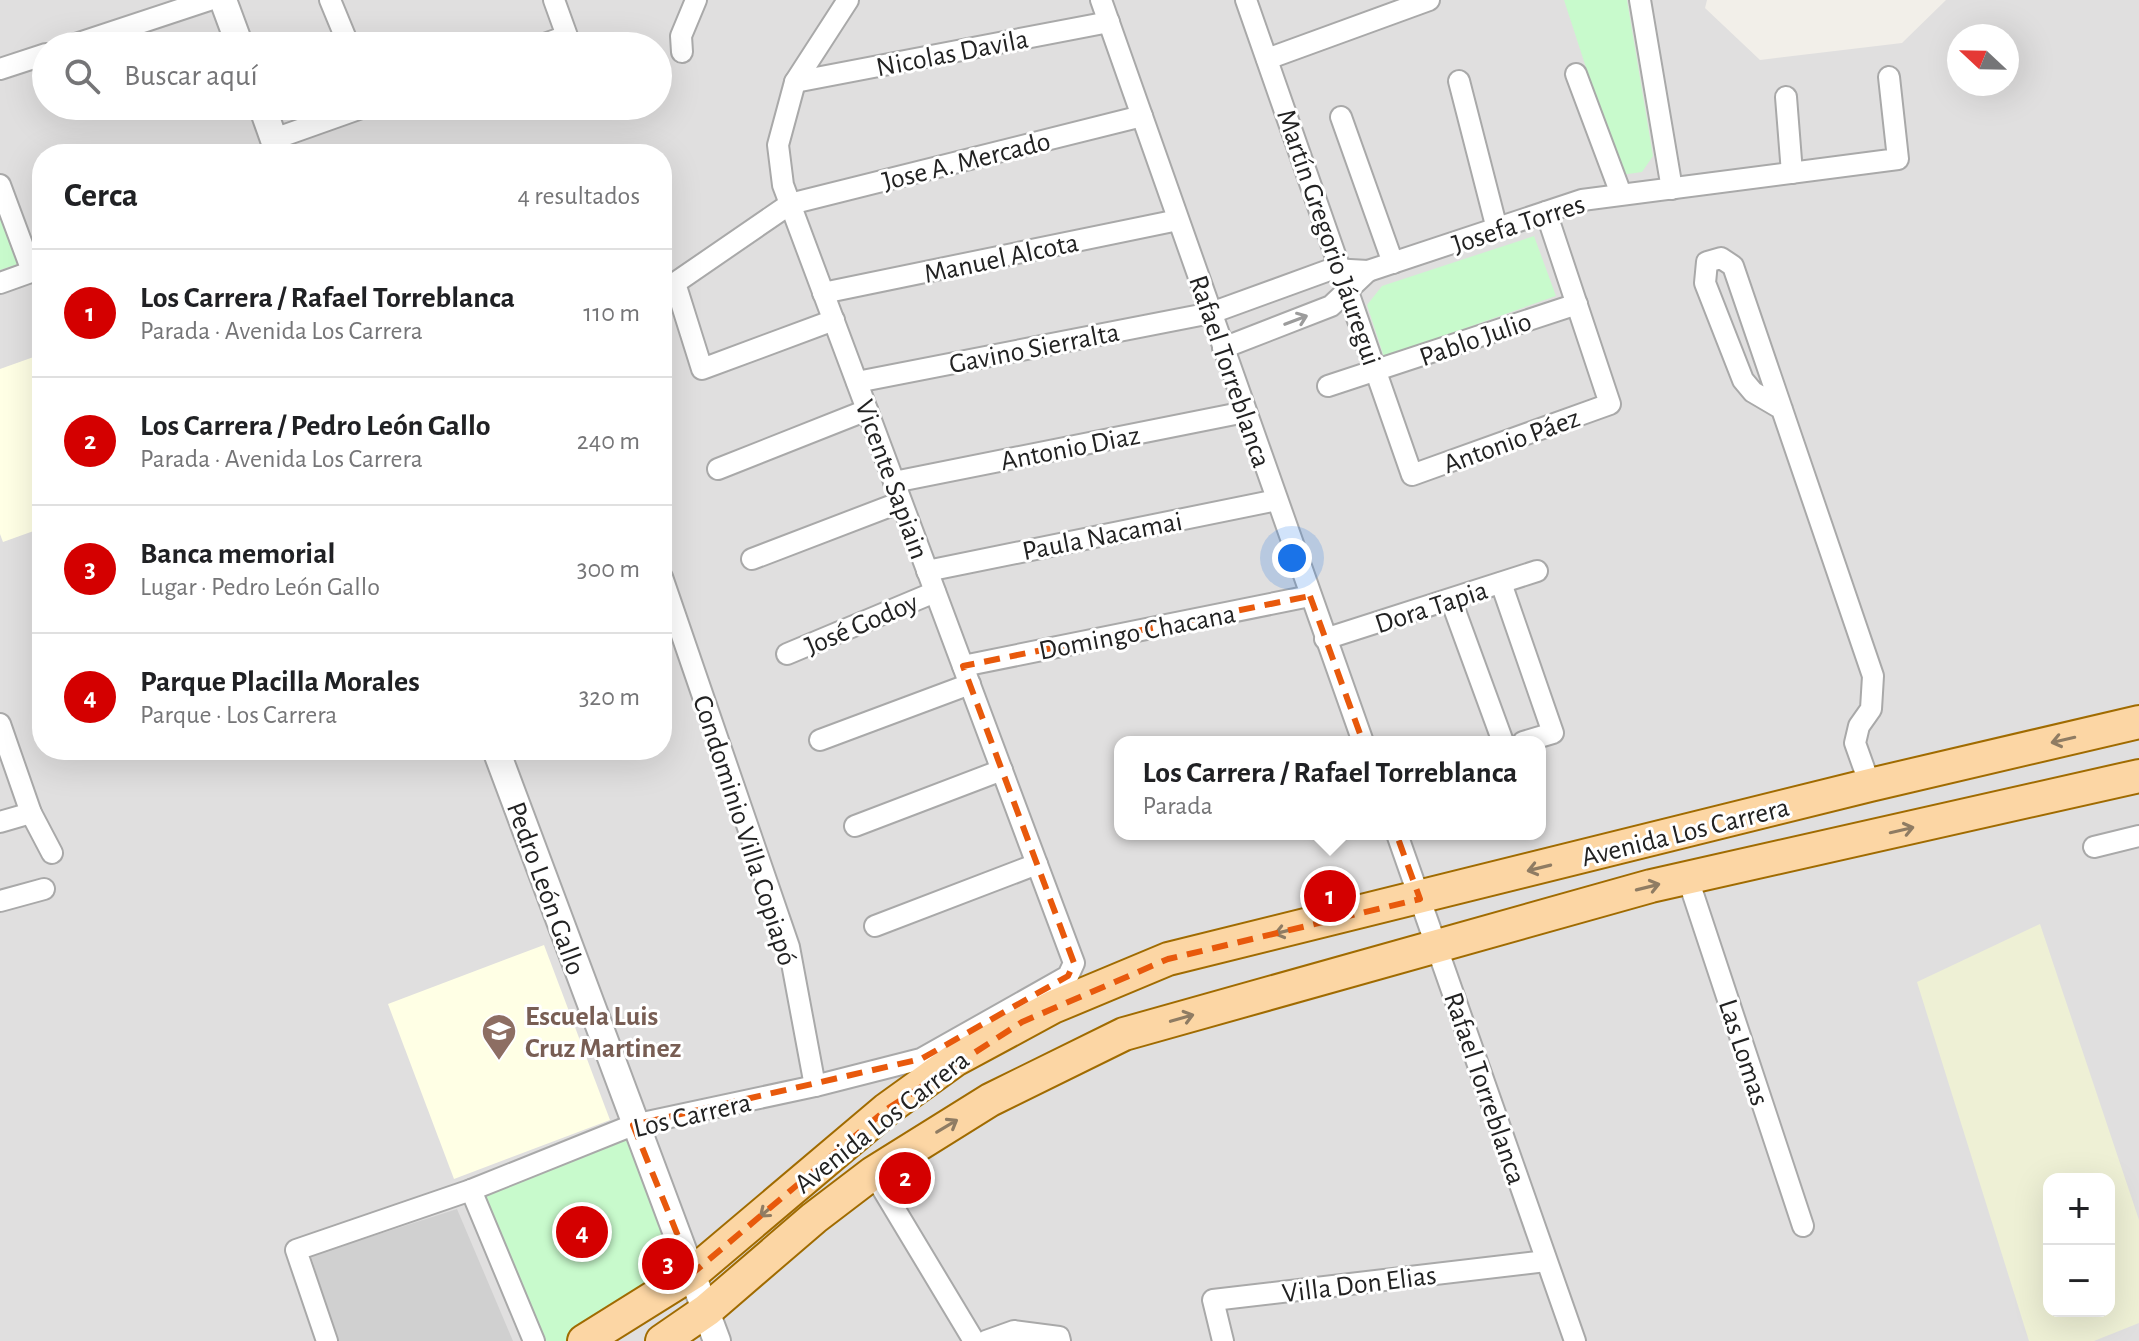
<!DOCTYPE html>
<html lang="es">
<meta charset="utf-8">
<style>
:root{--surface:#fff;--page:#f2f2f2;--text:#202124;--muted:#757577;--line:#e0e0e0;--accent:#d40000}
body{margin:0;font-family:"Alegreya Sans",sans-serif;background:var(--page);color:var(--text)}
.controls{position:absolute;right:24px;bottom:24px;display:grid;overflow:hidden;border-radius:16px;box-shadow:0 8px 32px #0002}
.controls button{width:72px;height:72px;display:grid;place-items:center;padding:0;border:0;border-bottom:2px solid var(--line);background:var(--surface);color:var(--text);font:40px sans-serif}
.compass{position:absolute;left:1947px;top:24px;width:72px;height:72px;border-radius:50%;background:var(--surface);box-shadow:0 8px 32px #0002;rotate:292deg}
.you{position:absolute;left:1292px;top:558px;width:28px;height:28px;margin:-20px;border:6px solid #fff;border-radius:50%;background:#1a73e8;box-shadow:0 0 0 12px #1a73e833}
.badge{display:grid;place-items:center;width:52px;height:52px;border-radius:50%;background:var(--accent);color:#fff;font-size:26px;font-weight:700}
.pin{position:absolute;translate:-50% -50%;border:4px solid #fff;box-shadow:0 2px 8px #0006}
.popup{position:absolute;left:1114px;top:736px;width:432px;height:104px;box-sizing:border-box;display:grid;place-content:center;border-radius:16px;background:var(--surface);filter:drop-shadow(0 2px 6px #0005);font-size:26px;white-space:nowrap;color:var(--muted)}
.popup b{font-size:30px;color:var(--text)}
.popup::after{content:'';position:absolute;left:50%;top:100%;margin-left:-16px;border:16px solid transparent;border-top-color:var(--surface)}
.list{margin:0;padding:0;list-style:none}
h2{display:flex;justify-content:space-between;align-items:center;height:104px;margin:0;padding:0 32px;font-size:34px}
h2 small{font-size:26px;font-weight:400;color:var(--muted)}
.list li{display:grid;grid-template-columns:52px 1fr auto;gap:24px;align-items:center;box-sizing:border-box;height:128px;padding:0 32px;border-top:2px solid var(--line)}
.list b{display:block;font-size:30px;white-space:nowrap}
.list p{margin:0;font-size:26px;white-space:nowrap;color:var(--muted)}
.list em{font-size:26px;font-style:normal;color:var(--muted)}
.icon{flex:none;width:44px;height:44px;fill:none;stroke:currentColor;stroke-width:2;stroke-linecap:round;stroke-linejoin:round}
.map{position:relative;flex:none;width:2139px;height:1341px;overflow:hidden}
.search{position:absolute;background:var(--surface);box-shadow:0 8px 32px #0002;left:32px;top:32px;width:640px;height:88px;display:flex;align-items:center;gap:20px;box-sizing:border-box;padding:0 28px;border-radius:44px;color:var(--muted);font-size:30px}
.panel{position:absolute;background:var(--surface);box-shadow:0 8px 32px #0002;left:32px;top:144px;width:640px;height:616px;border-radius:32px}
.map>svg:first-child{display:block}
</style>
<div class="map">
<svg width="2139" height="1341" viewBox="0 0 2139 1341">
<rect width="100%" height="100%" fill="#f2efe9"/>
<path fill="#e0dfdf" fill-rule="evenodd" d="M0,0H1707L1705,8L1760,60L1902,43L1946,0H2139V1341H0ZM1959,36H2007V84H1959ZM46,46H658V106H46ZM42,154H662V750H42ZM1120,742H1540V834H1120ZM2049,1179H2109V1311H2049Z"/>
<g fill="#ffffe5">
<polygon points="42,354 42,528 3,542 0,534 0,369"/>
<polygon points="544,945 610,1120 454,1179 388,1004"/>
</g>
<polygon fill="#d0d0d0" points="457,1209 513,1341 337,1341 311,1256"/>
<path fill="#eef0d5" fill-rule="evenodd" d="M2040,924L2139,1220V1323L2094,1341H2029L1917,982ZM2049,1179H2109V1311H2049Z"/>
<g fill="#c8facc">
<polygon points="1564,0 1627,0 1653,156 1642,172 1621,175"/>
<polygon points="0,213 18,264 0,270"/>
<polygon points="1534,236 1556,296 1384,357 1367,305 1382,286"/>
<polygon points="625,1134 686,1271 574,1341 540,1341 478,1193"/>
</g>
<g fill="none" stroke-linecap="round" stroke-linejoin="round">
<g stroke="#a9a9a9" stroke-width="24">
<g id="minor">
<polyline points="330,0 349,46"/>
<polyline points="1101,0 1363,742"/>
<polyline points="1246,0 1412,475 1610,404 1546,212"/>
<polyline points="1640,0 1672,189"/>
<polyline points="70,46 209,0"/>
<polyline points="539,46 567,36 554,0"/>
<polyline points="682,52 681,36 696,0"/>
<polyline points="1267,59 1429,0"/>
<polyline points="0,69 46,54"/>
<polyline points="1576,74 1621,194"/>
<polyline points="1459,81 1497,229"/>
<polyline points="795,82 1109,22"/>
<polyline points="1786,97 1792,173"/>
<polyline points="1341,117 1393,263"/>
<polyline points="274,139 367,106"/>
<polyline points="0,185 32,271"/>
<polyline points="1368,271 1582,200 1898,159 1889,77"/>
<polyline points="0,283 42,268"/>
<polyline points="823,293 1178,220"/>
<polyline points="834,320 702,369 675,283 790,204 1142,116"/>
<polyline points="857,382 1211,313 1332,269 1368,271 1331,306 1223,348"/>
<polyline points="1328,386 1577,304"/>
<polyline points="1782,409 1753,392 1743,380 1705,283 1707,262 1721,258 1733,266 1873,676 1871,709 1859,726 1855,743 1870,785"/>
<polyline points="718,469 867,410"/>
<polyline points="894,482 1245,412"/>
<polyline points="752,559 901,502"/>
<polyline points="927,571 1277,500"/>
<polyline points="662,577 789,947 815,1086"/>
<polyline points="1501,583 1553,733 1523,742"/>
<polyline points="1451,600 1503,742"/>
<polyline points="1325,639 1537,571"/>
<polyline points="787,654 935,592"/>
<polyline points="963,666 1310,596"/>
<polyline points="0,724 31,813 52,853"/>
<polyline points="820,740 970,684"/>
<polyline points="0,822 31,813"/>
<polyline points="855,826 1002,770"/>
<polyline points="1397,834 1575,1341"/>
<polyline points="2094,847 2139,836"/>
<polyline points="1688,879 1803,1226"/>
<polyline points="0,901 44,889"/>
<polyline points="875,926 1037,864"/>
<polyline points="873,1173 974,1341"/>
<polyline points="471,1190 534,1341"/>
<polyline points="327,1341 296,1250 471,1190 633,1125 815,1086 921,1059 1068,976 1074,963 783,185 778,145 795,82 848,0"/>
<polyline points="986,1341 1014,1331 1059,1337 1060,1341"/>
<polyline points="1223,1341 1213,1300 1546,1261"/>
</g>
</g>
<g stroke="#a9a9a9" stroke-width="30">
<g id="tertiary">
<polyline points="223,0 240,46"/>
<polyline points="262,106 279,154"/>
<polyline points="496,750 717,1341"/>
</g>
</g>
<g stroke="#a06b00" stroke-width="36">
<g id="primary">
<polyline points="584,1341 693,1273 887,1109 955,1060 1053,1007 1168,959 1870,785 2139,722"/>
<polyline points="662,1341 707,1310 814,1218 873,1173 990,1100 1124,1034 1651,886 2139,776"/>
</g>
</g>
<use href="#minor" stroke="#fff" stroke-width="20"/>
<use href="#tertiary" stroke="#fff" stroke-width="26"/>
<use href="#primary" stroke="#fcd6a4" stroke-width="32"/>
</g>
<defs><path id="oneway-shaft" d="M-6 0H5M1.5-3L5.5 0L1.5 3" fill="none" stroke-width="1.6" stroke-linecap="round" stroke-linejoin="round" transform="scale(2)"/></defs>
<use stroke="#9c9c9c" href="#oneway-shaft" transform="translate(1296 320) rotate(-21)"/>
<g stroke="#8f7c63">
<use href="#oneway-shaft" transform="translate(2063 740) rotate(167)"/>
<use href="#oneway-shaft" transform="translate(1902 830) rotate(-13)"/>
<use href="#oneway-shaft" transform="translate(1539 868) rotate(166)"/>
<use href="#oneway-shaft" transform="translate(1648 887) rotate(-14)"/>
<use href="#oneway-shaft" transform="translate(1286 931) rotate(166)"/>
<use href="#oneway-shaft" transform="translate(1182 1018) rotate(-16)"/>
<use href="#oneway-shaft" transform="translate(947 1126) rotate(-31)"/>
<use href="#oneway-shaft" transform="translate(769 1209) rotate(140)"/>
</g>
<path fill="none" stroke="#e8590c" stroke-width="6" stroke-dasharray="16 10" stroke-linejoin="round" d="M1310,596L1420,899L1168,959L1022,1022L887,1109L693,1273L633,1125L921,1059L1068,976L1074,963L963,666Z"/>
<defs>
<g id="school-pin" transform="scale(1.8)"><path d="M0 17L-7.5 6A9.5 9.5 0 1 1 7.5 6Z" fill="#8d6e63" stroke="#fff"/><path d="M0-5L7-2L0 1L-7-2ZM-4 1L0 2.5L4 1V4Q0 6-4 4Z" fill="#fff"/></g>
</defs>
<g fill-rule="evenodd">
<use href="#school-pin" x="499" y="1031"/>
</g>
<g text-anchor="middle" stroke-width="6" stroke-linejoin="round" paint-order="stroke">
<g font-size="28" fill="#222" stroke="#fff">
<text transform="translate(952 52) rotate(-11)" y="10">Nicolas Davila</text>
<text transform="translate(966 160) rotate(-14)" y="10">Jose A. Mercado</text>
<text transform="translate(1518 223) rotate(-18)" y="10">Josefa Torres</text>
<text transform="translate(1330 237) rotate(71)" y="10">Martín Gregorio Jáuregui</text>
<text transform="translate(1001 257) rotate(-12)" y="10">Manuel Alcota</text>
<text transform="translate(1475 338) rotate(-19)" y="10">Pablo Julio</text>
<text transform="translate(1034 347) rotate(-11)" y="10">Gavino Sierralta</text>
<text transform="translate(1231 371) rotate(71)" y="10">Rafael Torreblanca</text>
<text transform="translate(1511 440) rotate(-20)" y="10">Antonio Páez</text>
<text transform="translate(1070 447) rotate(-11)" y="10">Antonio Diaz</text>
<text transform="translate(893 479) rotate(70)" y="10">Vicente Sapiain</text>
<text transform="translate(1102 535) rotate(-11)" y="10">Paula Nacamai</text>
<text transform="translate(1431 606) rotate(-18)" y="10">Dora Tapia</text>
<text transform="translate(861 623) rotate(-23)" y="10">José Godoy</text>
<text transform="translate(1137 631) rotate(-11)" y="10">Domingo Chacana</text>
<text transform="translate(746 830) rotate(72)" y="10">Condominio Villa Copiapó</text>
<text transform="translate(1685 831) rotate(-14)" y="10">Avenida Los Carrera</text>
<text transform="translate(547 888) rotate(70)" y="10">Pedro León Gallo</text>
<text transform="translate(1745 1052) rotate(72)" y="10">Las Lomas</text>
<text transform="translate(1486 1088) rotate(71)" y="10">Rafael Torreblanca</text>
<text transform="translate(692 1114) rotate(-13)" y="10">Los Carrera</text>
<text transform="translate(881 1121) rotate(-38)" y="10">Avenida Los Carrera</text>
<text transform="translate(1359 1283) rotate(-7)" y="10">Villa Don Elias</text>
</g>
<g font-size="28" font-weight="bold" fill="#785e54" stroke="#fff" text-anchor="start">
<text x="525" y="1025">Escuela Luis<tspan x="525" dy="32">Cruz Martinez</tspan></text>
</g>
</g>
</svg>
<div class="controls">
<button>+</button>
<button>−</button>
</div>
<svg class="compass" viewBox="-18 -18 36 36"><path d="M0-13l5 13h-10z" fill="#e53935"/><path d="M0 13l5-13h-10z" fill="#757577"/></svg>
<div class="you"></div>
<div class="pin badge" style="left:1330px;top:896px">1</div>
<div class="popup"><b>Los Carrera / Rafael Torreblanca</b>Parada</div>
<div class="pin badge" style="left:905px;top:1178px">2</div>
<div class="pin badge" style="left:668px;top:1264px">3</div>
<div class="pin badge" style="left:582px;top:1232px">4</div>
<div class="search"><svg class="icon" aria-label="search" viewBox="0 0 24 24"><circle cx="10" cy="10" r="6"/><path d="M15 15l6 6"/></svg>Buscar aquí</div>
<section class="panel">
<h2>Cerca<small>4 resultados</small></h2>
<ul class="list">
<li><span class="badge">1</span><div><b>Los Carrera / Rafael Torreblanca</b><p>Parada · Avenida Los Carrera</p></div><em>110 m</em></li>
<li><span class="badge">2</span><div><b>Los Carrera / Pedro León Gallo</b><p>Parada · Avenida Los Carrera</p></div><em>240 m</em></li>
<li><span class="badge">3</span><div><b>Banca memorial</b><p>Lugar · Pedro León Gallo</p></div><em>300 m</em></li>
<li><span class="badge">4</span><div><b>Parque Placilla Morales</b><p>Parque · Los Carrera</p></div><em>320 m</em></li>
</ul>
</section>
</div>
